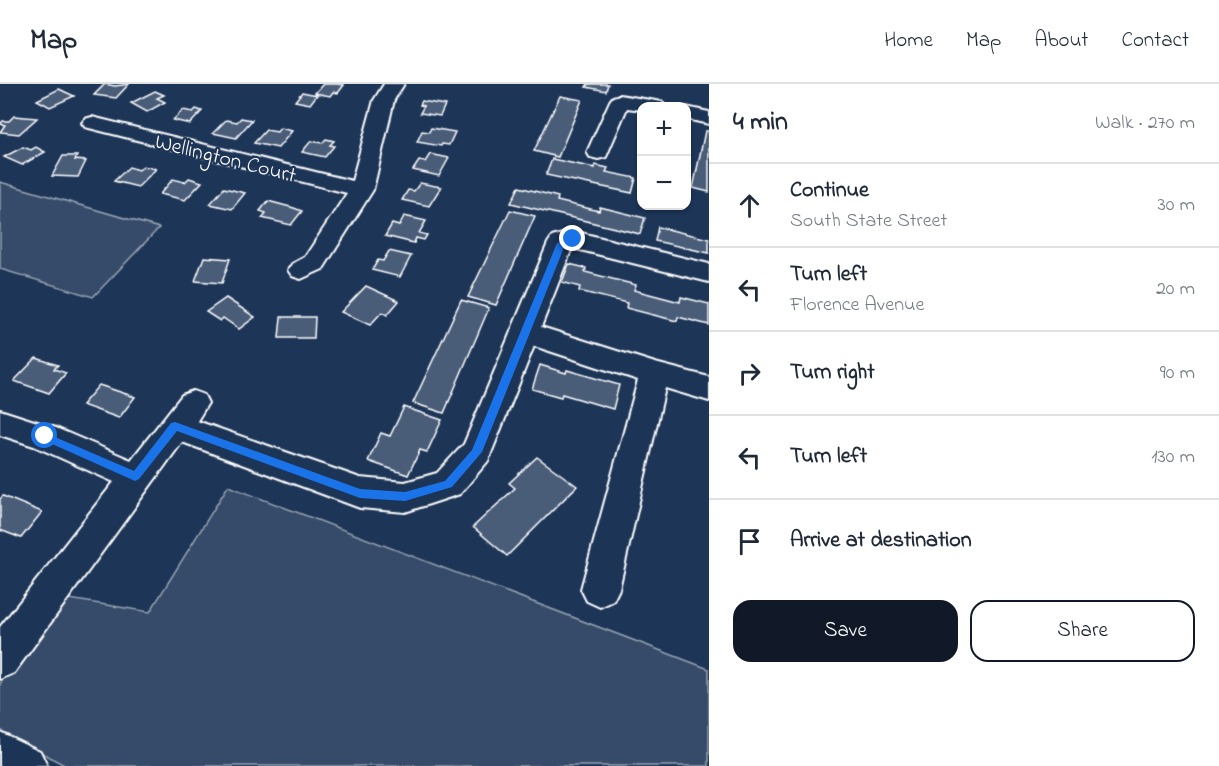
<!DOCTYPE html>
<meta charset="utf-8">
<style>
:root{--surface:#fff;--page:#f6f6f7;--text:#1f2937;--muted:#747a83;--line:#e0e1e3;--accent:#111827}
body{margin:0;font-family:"Indie Flower",sans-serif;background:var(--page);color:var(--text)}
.controls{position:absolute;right:18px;top:18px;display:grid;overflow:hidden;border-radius:12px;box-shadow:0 2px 4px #0004}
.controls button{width:54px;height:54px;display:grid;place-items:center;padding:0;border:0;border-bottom:2px solid var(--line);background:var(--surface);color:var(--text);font:30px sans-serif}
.stop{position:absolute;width:18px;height:18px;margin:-14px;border:4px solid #1a73e8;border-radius:50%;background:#fff}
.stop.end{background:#1a73e8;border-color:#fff;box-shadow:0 2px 6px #0008}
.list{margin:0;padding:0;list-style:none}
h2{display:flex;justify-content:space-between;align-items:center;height:78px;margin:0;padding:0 24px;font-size:26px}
h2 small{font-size:20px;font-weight:400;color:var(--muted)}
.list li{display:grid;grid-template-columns:39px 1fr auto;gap:18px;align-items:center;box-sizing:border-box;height:84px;padding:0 24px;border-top:2px solid var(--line)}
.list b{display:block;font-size:22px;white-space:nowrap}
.list p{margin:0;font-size:20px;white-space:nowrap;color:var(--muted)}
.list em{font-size:20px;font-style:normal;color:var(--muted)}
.actions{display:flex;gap:12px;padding:18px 24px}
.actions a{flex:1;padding:14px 0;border:2px solid var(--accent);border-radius:18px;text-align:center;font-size:21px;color:var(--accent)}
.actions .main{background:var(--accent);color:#fff}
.icon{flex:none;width:33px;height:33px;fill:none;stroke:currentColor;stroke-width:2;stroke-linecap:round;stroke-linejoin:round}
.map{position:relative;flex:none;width:709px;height:682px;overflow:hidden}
header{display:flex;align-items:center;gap:36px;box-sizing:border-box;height:84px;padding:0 30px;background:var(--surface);border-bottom:2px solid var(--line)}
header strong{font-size:28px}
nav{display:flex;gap:33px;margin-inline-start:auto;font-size:21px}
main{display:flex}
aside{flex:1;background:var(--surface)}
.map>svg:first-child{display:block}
</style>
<header>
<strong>Map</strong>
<nav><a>Home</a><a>Map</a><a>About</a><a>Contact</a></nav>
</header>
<main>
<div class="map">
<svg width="709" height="682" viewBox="0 0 709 682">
<rect width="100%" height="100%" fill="#1d3557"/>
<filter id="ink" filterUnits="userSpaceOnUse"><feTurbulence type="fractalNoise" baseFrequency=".0167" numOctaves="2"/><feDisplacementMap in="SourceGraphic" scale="12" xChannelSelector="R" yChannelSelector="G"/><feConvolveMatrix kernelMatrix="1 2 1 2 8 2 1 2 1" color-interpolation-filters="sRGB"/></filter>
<g filter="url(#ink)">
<g fill="#364b69" stroke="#9aa5b4" stroke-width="1.5">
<polygon points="0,98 159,144 93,213 0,185"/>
<polygon points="228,402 709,585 709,682 66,682 0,646 0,600 63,514 150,528"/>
</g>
<g fill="#4a5d79" stroke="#fff" stroke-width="1.5">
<polygon points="105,0 115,2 129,0 116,14 94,11"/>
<polygon points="323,0 337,0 344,1 338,9 333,8 330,12 315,9"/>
<polygon points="588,0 608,0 606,7 586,3"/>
<polygon points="59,5 74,12 50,23 37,16"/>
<polygon points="155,7 164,11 157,14 165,18 147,28 131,19"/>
<polygon points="302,8 317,11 310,20 295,17"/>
<polygon points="560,12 582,16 558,73 534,67"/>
<polygon points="422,17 445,21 440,32 420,29 424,22 420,21"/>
<polygon points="196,25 202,27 190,40 173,36 183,26 193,28"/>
<polygon points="14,32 37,34 19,50 0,48 5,41 0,40 3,37 9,37"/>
<polygon points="241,34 252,36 236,54 213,49 226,36 237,38"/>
<polygon points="280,44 292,47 278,64 254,59 266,46 277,48"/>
<polygon points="431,44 455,48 449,61 442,60 441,62 417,58 422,47 429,48"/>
<polygon points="705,47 709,47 709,108 693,104"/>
<polygon points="326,55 334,57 330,61 334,62 325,73 302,68 311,57 322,59"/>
<polygon points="23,63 31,66 36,63 45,68 22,81 4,73"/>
<polygon points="430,70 449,74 439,92 413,86 419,77 425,78"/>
<polygon points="63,72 77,72 75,76 86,77 78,93 52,92"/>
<polygon points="552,75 595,84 595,81 608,84 606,88 636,94 632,109 546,91"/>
<polygon points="143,82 156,85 138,103 114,97 129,83 139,86"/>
<polygon points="189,94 202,98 185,116 160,110 173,95 185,98"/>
<polygon points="420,99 441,103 429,122 402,116 408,106 414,107"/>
<polygon points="519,103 558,113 557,117 599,127 600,123 645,134 640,150 511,119"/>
<polygon points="224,104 245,109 232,125 210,120"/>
<polygon points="268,117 294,124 302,127 291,141 262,134 266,129 260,127"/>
<polygon points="510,126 535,132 496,221 468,213"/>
<polygon points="404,132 426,137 419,149 427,151 424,156 416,154 414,159 385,152 392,140 399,142"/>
<polygon points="658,143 709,155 709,169 655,157"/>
<polygon points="389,167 411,172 400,193 372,186 378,176 383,177"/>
<polygon points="204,173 230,175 222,199 195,197"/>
<polygon points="569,180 586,184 585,188 636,201 634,206 680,218 681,213 709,220 709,241 678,233 677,237 626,224 627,219 579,207 580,203 562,198"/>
<polygon points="366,202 399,217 387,231 382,228 370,241 341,228"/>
<polygon points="226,214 255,233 239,245 223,234 220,237 206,228"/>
<polygon points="461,216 489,224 444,329 413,319"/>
<polygon points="281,233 315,233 314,254 279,254"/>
<polygon points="36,274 58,281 54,285 66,289 49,309 14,297"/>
<polygon points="540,281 566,289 567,286 619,301 613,325 562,310 561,313 532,305"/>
<polygon points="99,301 135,313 119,334 82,321"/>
<polygon points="404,323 442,336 427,368 420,366 408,391 368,377 381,349 390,352"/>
<polygon points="537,373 577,402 507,472 473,443 515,404 509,399"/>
<polygon points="3,412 42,428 21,454 0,446 0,415"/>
</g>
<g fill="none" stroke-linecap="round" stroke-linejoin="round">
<g stroke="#fff" stroke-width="4">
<g id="minor">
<polygon points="384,0 404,0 394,16 373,106 323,185 301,195 292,192 288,186 292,180 305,173 347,109 85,43 82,39 85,35 92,33 352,97 374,16"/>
<polygon points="620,11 662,18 665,22 642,22 642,26 627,24 606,73 598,75 590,73 587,68 610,17 613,13"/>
<polygon points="686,23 709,28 709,40 686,35"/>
<polygon points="573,147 709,180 709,198 572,164 541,243 655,279 709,293 709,317 665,304 619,505 613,517 600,523 587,517 581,505 638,296 534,262 488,377 460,410 405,428 360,424 182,358 14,589 0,595 0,543 114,398 34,362 0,351 0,326 56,344 131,376 182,311 193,307 204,311 208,319 197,337 360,394 405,398 437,389 464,360 548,159 552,153"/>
<polygon points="0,648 40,667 47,682 0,682"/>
</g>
</g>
<use href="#minor" fill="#1d3557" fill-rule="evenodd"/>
</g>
</g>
<polygon fill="#1a73e8" points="573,153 577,155 565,161 482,368 452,403 405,417 360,414 177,347 139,395 135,397 41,355 40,352 45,349 48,350 134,387 171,339 175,338 360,405 405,408 445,397 472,366 557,159"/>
<g text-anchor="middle" stroke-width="4.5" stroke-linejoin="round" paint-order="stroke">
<g font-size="22" fill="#fff" stroke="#1d3557">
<text transform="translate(226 73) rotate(14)" y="8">Wellington Court</text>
</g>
</g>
</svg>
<div class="controls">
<button>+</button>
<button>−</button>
</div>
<div class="stop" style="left:45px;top:352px"></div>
<div class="stop end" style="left:573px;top:155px"></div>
</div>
<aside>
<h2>4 min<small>Walk · 270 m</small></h2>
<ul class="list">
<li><svg class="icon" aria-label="ahead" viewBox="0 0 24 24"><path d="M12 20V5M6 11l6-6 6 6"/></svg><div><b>Continue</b><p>South State Street</p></div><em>30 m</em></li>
<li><svg class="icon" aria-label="left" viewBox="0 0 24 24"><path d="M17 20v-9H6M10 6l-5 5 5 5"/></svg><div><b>Turn left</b><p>Florence Avenue</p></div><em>20 m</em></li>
<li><svg class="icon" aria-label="right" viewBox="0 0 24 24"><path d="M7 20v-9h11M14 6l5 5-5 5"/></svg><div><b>Turn right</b></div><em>90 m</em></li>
<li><svg class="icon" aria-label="left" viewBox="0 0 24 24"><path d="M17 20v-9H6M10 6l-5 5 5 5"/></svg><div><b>Turn left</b></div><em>130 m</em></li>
<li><svg class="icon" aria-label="arrive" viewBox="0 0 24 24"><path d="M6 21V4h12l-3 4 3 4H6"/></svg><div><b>Arrive at destination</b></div></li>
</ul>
<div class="actions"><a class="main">Save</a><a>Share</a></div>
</aside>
</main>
